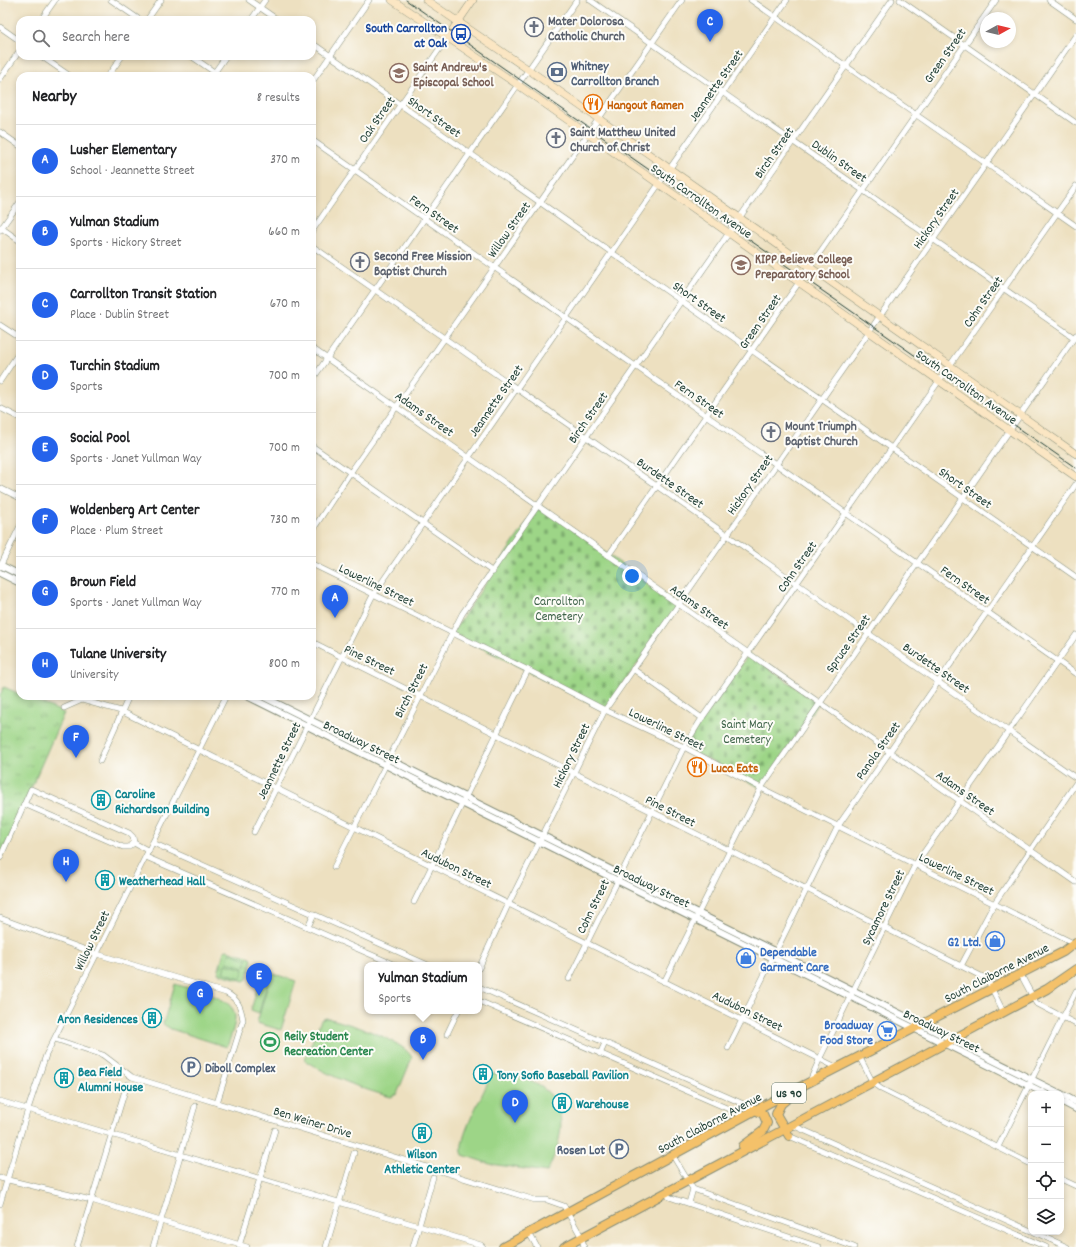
<!DOCTYPE html>
<meta charset="utf-8">
<style>
:root{--surface:#fff;--page:#f2f2f2;--text:#202124;--muted:#757577;--line:#e0e0e0;--accent:#2563eb}
body{margin:0;font-family:Dekko,sans-serif;background:var(--page);color:var(--text)}
.controls{position:absolute;right:12px;bottom:12px;display:grid;overflow:hidden;border-radius:8px;box-shadow:0 2px 6px #0003}
.controls button{width:36px;height:36px;display:grid;place-items:center;padding:0;border:0;border-bottom:1px solid var(--line);background:var(--surface);color:var(--text);font:20px sans-serif}
.compass{position:absolute;left:980px;top:12px;width:36px;height:36px;border-radius:50%;background:var(--surface);box-shadow:0 2px 6px #0003;rotate:82deg}
.you{position:absolute;left:632px;top:576px;width:14px;height:14px;margin:-10px;border:3px solid #fff;border-radius:50%;background:#1a73e8;box-shadow:0 0 0 6px #1a73e833}
.badge{display:grid;place-items:center;width:26px;height:26px;border-radius:50%;background:var(--accent);color:#fff;font-size:13px;font-weight:700}
.pin{position:absolute;translate:-50% -33px;filter:drop-shadow(0 1px 2px #0008)}
.pin::after{content:'';position:absolute;top:21px;width:14px;height:12px;background:inherit;clip-path:polygon(0 0,100% 0,50% 100%)}
.popup{position:absolute;left:364px;top:962px;width:118px;height:52px;box-sizing:border-box;display:grid;place-content:center;border-radius:8px;background:var(--surface);filter:drop-shadow(0 1px 3px #0005);font-size:13px;white-space:nowrap;color:var(--muted)}
.popup b{font-size:15px;color:var(--text)}
.popup::after{content:'';position:absolute;left:50%;top:100%;margin-left:-8px;border:8px solid transparent;border-top-color:var(--surface)}
.list{margin:0;padding:0;list-style:none}
h2{display:flex;justify-content:space-between;align-items:center;height:52px;margin:0;padding:0 16px;font-size:17px}
h2 small{font-size:13px;font-weight:400;color:var(--muted)}
.list li{display:grid;grid-template-columns:26px 1fr auto;gap:12px;align-items:center;box-sizing:border-box;height:72px;padding:0 16px;border-top:1px solid var(--line)}
.list b{display:block;font-size:15px;white-space:nowrap}
.list p{margin:0;font-size:13px;white-space:nowrap;color:var(--muted)}
.list em{font-size:13px;font-style:normal;color:var(--muted)}
.icon{flex:none;width:22px;height:22px;fill:none;stroke:currentColor;stroke-width:2;stroke-linecap:round;stroke-linejoin:round}
.map{position:relative;flex:none;width:1076px;height:1247px;overflow:hidden}
.search{position:absolute;background:var(--surface);box-shadow:0 2px 6px #0003;left:16px;top:16px;width:300px;height:44px;display:flex;align-items:center;gap:10px;box-sizing:border-box;padding:0 14px;border-radius:12px;color:var(--muted);font-size:15px}
.panel{position:absolute;background:var(--surface);box-shadow:0 2px 6px #0003;left:16px;top:72px;width:300px;height:628px;border-radius:12px}
.map>svg:first-child{display:block}
</style>
<div class="map">
<svg width="1076" height="1247" viewBox="0 0 1076 1247">
<defs>
<pattern id="grass-tufts" width="24" height="20" patternUnits="userSpaceOnUse"><rect width="24" height="20" fill="#9dd587"/><path d="M3 7l-1-3M5 7V3M7 7l1-3M15 17l-1-3M17 17v-4M19 17l1-3" fill="none" stroke="#7fae6f"/></pattern>
<pattern id="cemetery-stones" width="16" height="16" patternUnits="userSpaceOnUse"><rect width="16" height="16" fill="#9dd587"/><path d="M2 7V4a2 2 0 0 1 4 0v3zM10 15v-3a2 2 0 0 1 4 0v3z" fill="#7fae6f"/></pattern>
</defs>
<rect width="100%" height="100%" fill="#fdfcf7"/>
<filter id="ink" filterUnits="userSpaceOnUse"><feTurbulence type="fractalNoise" baseFrequency=".025" numOctaves="2"/><feDisplacementMap in="SourceGraphic" scale="8" xChannelSelector="R" yChannelSelector="G"/><feConvolveMatrix kernelMatrix="1 2 1 2 8 2 1 2 1" color-interpolation-filters="sRGB"/></filter>
<filter id="wash" filterUnits="userSpaceOnUse"><feTurbulence type="fractalNoise" baseFrequency=".012" numOctaves="4" result="noise"/><feDisplacementMap in="SourceGraphic" scale="16" xChannelSelector="R" yChannelSelector="G"/><feGaussianBlur stdDeviation="0.9" result="paint"/><feColorMatrix in="noise" values="0 0 0 0 0 0 0 0 0 0 0 0 0 0 0 0 0 1.4 0 .05"/><feComposite in="paint" operator="in"/></filter>
<g filter="url(#wash)">
<rect width="100%" height="100%" fill="#ede0c0"/>
<g fill="url(#grass-tufts)" stroke="#5e895e">
<polygon points="4,687 20,694 20,696 26,696 64,713 0,859 0,695"/>
<polygon points="227,950 251,957 252,960 247,979 244,981 218,973 224,951"/>
</g>
<g fill="url(#cemetery-stones)" stroke="#5e895e">
<polygon points="539,505 678,605 605,710 452,633"/>
<polygon points="749,654 818,703 761,788 684,747"/>
</g>
<g fill="#9dd587" stroke="#5e895e">
<polygon points="229,953 247,959 245,967 227,962"/>
<polygon points="226,964 244,969 241,978 223,972"/>
<polygon points="271,973 296,981 281,1030 257,1023"/>
<polygon points="260,979 268,981 259,1013 251,1010"/>
<path d="M175,984C192,990 235,996 235,1017C235,1027 230,1038 227,1047L171,1029L163,1024Z"/>
<path d="M326,1018C345,1022 405,1040 412,1058L397,1094L391,1097C361,1089 334,1078 307,1062L305,1059L321,1020Z"/>
<path d="M491,1074C504,1073 516,1075 527,1080C573,1097 564,1137 547,1172L490,1164L463,1155C455,1141 486,1091 491,1074Z"/>
</g>
</g>
<g filter="url(#ink)">
<g fill="none" stroke-linecap="round" stroke-linejoin="round">
<g stroke="#868e7a" stroke-width="6">
<g id="minor">
<polyline points="111,0 140,20"/>
<polyline points="249,0 278,20"/>
<polyline points="590,0 1076,339"/>
<polyline points="751,0 1076,226"/>
<polyline points="900,0 1076,123"/>
<polyline points="1049,0 1076,19"/>
<polyline points="41,20 55,0"/>
<polyline points="147,20 161,0"/>
<polyline points="251,20 265,0"/>
<polyline points="0,27 20,41"/>
<polyline points="312,43 1076,577"/>
<polyline points="41,56 70,76"/>
<polyline points="191,56 220,76"/>
<polyline points="108,76 122,56"/>
<polyline points="212,76 226,56"/>
<polyline points="0,79 20,50"/>
<polyline points="312,82 369,0"/>
<polyline points="0,132 20,146"/>
<polyline points="312,140 1076,674"/>
<polyline points="0,227 20,241"/>
<polyline points="0,230 20,202"/>
<polyline points="312,231 447,38"/>
<polyline points="312,246 1076,778"/>
<polyline points="0,325 20,338"/>
<polyline points="312,348 1076,882"/>
<polyline points="312,380 577,0"/>
<polyline points="0,381 20,351"/>
<polyline points="0,408 20,418"/>
<polyline points="312,446 493,572"/>
<polyline points="0,488 20,498"/>
<polyline points="312,531 350,473 682,0"/>
<polyline points="608,556 996,0"/>
<polyline points="312,564 528,670 605,710 684,747 761,788 1075,944"/>
<polyline points="0,567 20,526"/>
<polyline points="312,642 987,979 1004,1013"/>
<polyline points="633,669 702,718"/>
<polyline points="64,708 82,700 121,711 838,1068"/>
<polyline points="100,761 129,696"/>
<polyline points="24,804 123,847 129,847 134,843"/>
<polyline points="254,832 373,595 787,0"/>
<polyline points="134,843 149,851"/>
<polyline points="153,843 428,965"/>
<polyline points="146,857 395,965"/>
<polyline points="0,858 31,789 129,833 133,837 134,843"/>
<polyline points="334,867 462,614 892,0"/>
<polyline points="414,902 528,670"/>
<path d="M0,918L97,954L226,993C238,999 241,1007 243,1020L217,1103"/>
<polyline points="308,927 314,914"/>
<polyline points="961,966 994,904 1076,783"/>
<polyline points="479,968 508,905 605,710 1076,35"/>
<polyline points="1020,973 1036,1003 1076,1024"/>
<polyline points="569,979 684,747 702,718 1076,186"/>
<polyline points="664,982 761,788 1076,335"/>
<polyline points="479,987 748,1106"/>
<polyline points="479,1001 745,1116"/>
<polyline points="447,1034 458,1011"/>
<polyline points="55,1039 103,1055 132,1077 535,1200 547,1200 564,1206 582,1238 584,1247"/>
<polyline points="728,1048 838,826 1076,484"/>
<polyline points="600,1054 605,1043"/>
<polyline points="859,1056 873,1083 881,1089 1031,1164"/>
<polyline points="810,1081 820,1058 915,865 1076,635"/>
<polyline points="0,1101 419,1226 481,1245 483,1247"/>
<polyline points="792,1125 1031,1231"/>
<polyline points="789,1136 1046,1247"/>
<polyline points="998,1147 1076,991"/>
<polyline points="673,1156 693,1189 854,1247"/>
<polyline points="0,1178 91,1200 247,1247"/>
<polyline points="1061,1179 1076,1186"/>
<polyline points="666,1192 669,1197 819,1247"/>
<polyline points="689,1203 693,1189"/>
<polyline points="0,1204 28,1109 46,1055 226,696"/>
<polyline points="1034,1232 1067,1247"/>
<polyline points="529,1233 537,1247"/>
<polyline points="239,1246 275,1130"/>
<polyline points="77,1247 127,1084"/>
<polyline points="153,1247 195,1106"/>
<polyline points="326,1247 354,1153"/>
<polyline points="413,1247 433,1177"/>
</g>
</g>
<g stroke="#868e7a" stroke-width="8">
<g id="tertiary">
<polyline points="0,565 20,575"/>
<polyline points="0,573 20,583"/>
<polyline points="247,696 1046,1094"/>
<polyline points="262,696 1061,1094"/>
<polyline points="1061,1094 1076,1102"/>
<polyline points="1061,1101 1076,1109"/>
</g>
</g>
<g stroke="#868e7a" stroke-width="8">
<g id="secondary">
<polyline points="392,0 518,85 1076,477"/>
<polyline points="426,0 529,70 1076,454"/>
<polyline points="447,38 473,0"/>
</g>
</g>
<g stroke="#868e7a" stroke-width="10">
<g id="primary">
<polyline points="789,1136 776,1114 781,1104 792,1095"/>
<polyline points="743,1146 763,1131 767,1123 763,1114 748,1106"/>
<polyline points="503,1247 763,1106 1063,952 1076,942"/>
<polyline points="564,1247 1047,989 1076,969"/>
</g>
</g>
<use href="#minor" stroke="#fff" stroke-width="5"/>
<use href="#tertiary" stroke="#fff" stroke-width="6"/>
<use href="#secondary" stroke="#fbe6c3" stroke-width="7"/>
<use href="#primary" stroke="#f4c16a" stroke-width="8"/>
<polyline stroke="#1f3d34" stroke-width="1" points="406,0 1076,468"/>
</g>
</g>
<defs>
<g id="church-ring" transform="scale(1)"><circle r="9.5" fill="#fdfcf7" stroke="#6b7280" stroke-width="1.5"/><path d="M-1.2-6h2.4v3.5h3.3v2.4h-3.3V6h-2.4V-.1h-3.3v-2.4h3.3Z" fill="#6b7280"/></g>
<g id="bus-ring" transform="scale(1)"><circle r="9.5" fill="#fdfcf7" stroke="#1a4fb4" stroke-width="1.5"/><path d="M-5-6H5V4H4V6H2V4H-2V6H-4V4H-5ZM-3.5-4V0h7V-4ZM-3.5 1.2v1.5H-2V1.2ZM2 1.2v1.5H3.5V1.2Z" fill="#1a4fb4"/></g>
<g id="bank-ring" transform="scale(1)"><circle r="9.5" fill="#fdfcf7" stroke="#5c6f8a" stroke-width="1.5"/><path d="M-6-4H6V4H-6ZM0-2.3a2.3 2.3 0 1 0 0 4.6a2.3 2.3 0 1 0 0-4.6Z" fill="#5c6f8a"/></g>
<g id="school-ring" transform="scale(1)"><circle r="9.5" fill="#fdfcf7" stroke="#8d6e63" stroke-width="1.5"/><path d="M0-5L7-2L0 1L-7-2ZM-4 1L0 2.5L4 1V4Q0 6-4 4Z" fill="#8d6e63"/></g>
<g id="restaurant-ring" transform="scale(1)"><circle r="9.5" fill="#fdfcf7" stroke="#e8710a" stroke-width="1.5"/><path d="M-5-6h1v4h1v-4h1v4h1v-4h1v5L-1.5 .5V6h-2V.5L-5-1ZM5-6V6H3V1.5H1.5Q1.5-4 5-6Z" fill="#e8710a"/></g>
<g id="building-ring" transform="scale(1)"><circle r="9.5" fill="#fdfcf7" stroke="#0f9aa8" stroke-width="1.5"/><path d="M-4-6H4V6H1V3H-1V6H-4ZM-2.5-4.3h1.7v1.8h-1.7ZM.8-4.3h1.7v1.8H.8ZM-2.5-1h1.7V.8h-1.7ZM.8-1h1.7V.8H.8Z" fill="#0f9aa8"/></g>
<g id="shop-ring" transform="scale(1)"><circle r="9.5" fill="#fdfcf7" stroke="#3f7fe0" stroke-width="1.5"/><path d="M-5-2.5h2.3a2.7 3.5 0 0 1 5.4 0H5L5.5 6h-11ZM-1.5-2.5h3a1.5 2.3 0 0 0-3 0Z" fill="#3f7fe0"/></g>
<g id="supermarket-ring" transform="scale(1)"><circle r="9.5" fill="#fdfcf7" stroke="#3f7fe0" stroke-width="1.5"/><path d="M-6-5.5h2.5l.6 2H6L4.5 2H-2.5L-4.4-4H-6ZM-1.5 3.2a1.3 1.3 0 1 0 .1 0ZM3 3.2a1.3 1.3 0 1 0 .1 0Z" fill="#3f7fe0"/></g>
<g id="stadium-ring" transform="scale(1)"><circle r="9.5" fill="#fdfcf7" stroke="#2e9e5b" stroke-width="1.5"/><path d="M0-5a6.5 5 0 1 0 0 10a6.5 5 0 1 0 0-10ZM-3.5-1.8h7v3.6h-7Z" fill="#2e9e5b"/></g>
<g id="parking-ring" transform="scale(1)"><circle r="9.5" fill="#fdfcf7" stroke="#5c6f8a" stroke-width="1.5"/><path d="M-3.5-5.5H1a3.5 3.5 0 0 1 0 7H-1V5.5H-3.5ZM-1-3.4V-.6H.8a1.4 1.4 0 0 0 0-2.8Z" fill="#5c6f8a"/></g>
</defs>
<g fill-rule="evenodd">
<use href="#church-ring" x="534" y="27"/>
<use href="#bus-ring" x="461" y="34"/>
<use href="#bank-ring" x="557" y="72"/>
<use href="#school-ring" x="399" y="73"/>
<use href="#restaurant-ring" x="593" y="104"/>
<use href="#church-ring" x="556" y="138"/>
<use href="#church-ring" x="360" y="262"/>
<use href="#school-ring" x="741" y="265"/>
<use href="#church-ring" x="771" y="432"/>
<use href="#restaurant-ring" x="697" y="767"/>
<use href="#building-ring" x="101" y="800"/>
<use href="#building-ring" x="105" y="880"/>
<use href="#shop-ring" x="995" y="941"/>
<use href="#shop-ring" x="746" y="958"/>
<use href="#building-ring" x="152" y="1018"/>
<use href="#supermarket-ring" x="887" y="1031"/>
<use href="#stadium-ring" x="270" y="1042"/>
<use href="#parking-ring" x="191" y="1067"/>
<use href="#building-ring" x="483" y="1074"/>
<use href="#building-ring" x="64" y="1078"/>
<use href="#building-ring" x="562" y="1103"/>
<use href="#building-ring" x="422" y="1133"/>
<use href="#parking-ring" x="619" y="1149"/>
</g>
<g text-anchor="middle" stroke-width="4" stroke-linejoin="round" paint-order="stroke">
<rect fill="#fdfcf7" stroke="#62766e" stroke-width="1" x="772" y="1083" width="34" height="20" rx="3"/>
<g font-size="12" font-weight="bold" fill="#1f3d34">
<text x="789" y="1097">US 90</text>
</g>
<g font-size="13" font-weight="bold" fill="#5b616d" stroke="#fdfcf7" text-anchor="start">
<text x="548" y="25">Mater Dolorosa<tspan x="548" dy="15">Catholic Church</tspan></text>
<text x="570" y="136">Saint Matthew United<tspan x="570" dy="15">Church of Christ</tspan></text>
<text x="374" y="260">Second Free Mission<tspan x="374" dy="15">Baptist Church</tspan></text>
<text x="785" y="430">Mount Triumph<tspan x="785" dy="15">Baptist Church</tspan></text>
</g>
<g font-size="13" font-weight="bold" fill="#164399" stroke="#fdfcf7" text-anchor="end">
<text x="447" y="32">South Carrollton<tspan x="447" dy="15">at Oak</tspan></text>
</g>
<g font-size="13" fill="#1f3d34" stroke="#fdfcf7">
<text transform="translate(944 55) rotate(-55)" y="5">Green Street</text>
<text transform="translate(715 85) rotate(-55)" y="5">Jeannette Street</text>
<text transform="translate(435 116) rotate(35)" y="5">Short Street</text>
<text transform="translate(376 119) rotate(-55)" y="5">Oak Street</text>
<text transform="translate(773 152) rotate(-55)" y="5">Birch Street</text>
<text transform="translate(840 160) rotate(35)" y="5">Dublin Street</text>
<text transform="translate(702 200) rotate(35)" y="5">South Carrollton Avenue</text>
<text transform="translate(435 213) rotate(35)" y="5">Fern Street</text>
<text transform="translate(935 218) rotate(-55)" y="5">Hickory Street</text>
<text transform="translate(508 229) rotate(-55)" y="5">Willow Street</text>
<text transform="translate(700 301) rotate(35)" y="5">Short Street</text>
<text transform="translate(982 301) rotate(-55)" y="5">Cohn Street</text>
<text transform="translate(759 321) rotate(-55)" y="5">Green Street</text>
<text transform="translate(967 386) rotate(35)" y="5">South Carrollton Avenue</text>
<text transform="translate(700 398) rotate(35)" y="5">Fern Street</text>
<text transform="translate(495 400) rotate(-55)" y="5">Jeannette Street</text>
<text transform="translate(425 413) rotate(35)" y="5">Adams Street</text>
<text transform="translate(587 417) rotate(-55)" y="5">Birch Street</text>
<text transform="translate(671 482) rotate(35)" y="5">Burdette Street</text>
<text transform="translate(749 484) rotate(-55)" y="5">Hickory Street</text>
<text transform="translate(966 487) rotate(35)" y="5">Short Street</text>
<text transform="translate(796 566) rotate(-55)" y="5">Cohn Street</text>
<text transform="translate(377 584) rotate(26)" y="5">Lowerline Street</text>
<text transform="translate(966 584) rotate(35)" y="5">Fern Street</text>
<text transform="translate(700 606) rotate(35)" y="5">Adams Street</text>
<text transform="translate(847 643) rotate(-55)" y="5">Spruce Street</text>
<text transform="translate(370 659) rotate(26)" y="5">Pine Street</text>
<text transform="translate(937 667) rotate(35)" y="5">Burdette Street</text>
<text transform="translate(410 690) rotate(-63)" y="5">Birch Street</text>
<text transform="translate(667 728) rotate(26)" y="5">Lowerline Street</text>
<text transform="translate(362 741) rotate(26)" y="5">Broadway Street</text>
<text transform="translate(877 750) rotate(-55)" y="5">Panola Street</text>
<text transform="translate(570 755) rotate(-64)" y="5">Hickory Street</text>
<text transform="translate(278 760) rotate(-64)" y="5">Jeannette Street</text>
<text transform="translate(966 792) rotate(35)" y="5">Adams Street</text>
<text transform="translate(671 810) rotate(27)" y="5">Pine Street</text>
<text transform="translate(457 867) rotate(26)" y="5">Audubon Street</text>
<text transform="translate(957 873) rotate(26)" y="5">Lowerline Street</text>
<text transform="translate(652 885) rotate(26)" y="5">Broadway Street</text>
<text transform="translate(592 906) rotate(-64)" y="5">Cohn Street</text>
<text transform="translate(882 907) rotate(-64)" y="5">Sycamore Street</text>
<text transform="translate(91 940) rotate(-64)" y="5">Willow Street</text>
<text transform="translate(996 972) rotate(-27)" y="5">South Claiborne Avenue</text>
<text transform="translate(748 1010) rotate(26)" y="5">Audubon Street</text>
<text transform="translate(942 1030) rotate(26)" y="5">Broadway Street</text>
<text transform="translate(313 1121) rotate(17)" y="5">Ben Weiner Drive</text>
<text transform="translate(709 1122) rotate(-28)" y="5">South Claiborne Avenue</text>
</g>
<g font-size="13" font-weight="bold" fill="#4e5e75" stroke="#fdfcf7" text-anchor="start">
<text x="571" y="70">Whitney<tspan x="571" dy="15">Carrollton Branch</tspan></text>
<text x="205" y="1072">Diboll Complex</text>
<text x="605" y="1154" text-anchor="end">Rosen Lot</text>
</g>
<g font-size="13" font-weight="bold" fill="#785e54" stroke="#fdfcf7" text-anchor="start">
<text x="413" y="71">Saint Andrew's<tspan x="413" dy="15">Episcopal School</tspan></text>
<text x="755" y="263">KIPP Believe College<tspan x="755" dy="15">Preparatory School</tspan></text>
</g>
<g font-size="13" font-weight="bold" fill="#c56008" stroke="#fdfcf7" text-anchor="start">
<text x="607" y="109">Hangout Ramen</text>
<text x="711" y="772">Luca Eats</text>
</g>
<g font-size="13" fill="#3e6349" stroke="#fdfcf7">
<text x="559" y="605">Carrollton<tspan x="559" dy="15">Cemetery</tspan></text>
<text x="747" y="728">Saint Mary<tspan x="747" dy="15">Cemetery</tspan></text>
</g>
<g font-size="13" font-weight="bold" fill="#0d838f" stroke="#fdfcf7" text-anchor="start">
<text x="115" y="798">Caroline<tspan x="115" dy="15">Richardson Building</tspan></text>
<text x="119" y="885">Weatherhead Hall</text>
<text x="138" y="1023" text-anchor="end">Aron Residences</text>
<text x="78" y="1076">Bea Field<tspan x="78" dy="15">Alumni House</tspan></text>
<text x="497" y="1079">Tony Sofio Baseball Pavilion</text>
<text x="576" y="1108">Warehouse</text>
<text x="422" y="1158" text-anchor="middle">Wilson<tspan x="422" dy="15">Athletic Center</tspan></text>
</g>
<g font-size="13" font-weight="bold" fill="#366cbe" stroke="#fdfcf7" text-anchor="end">
<text x="981" y="946">G2 Ltd.</text>
<text x="760" y="956" text-anchor="start">Dependable<tspan x="760" dy="15">Garment Care</tspan></text>
<text x="873" y="1029">Broadway<tspan x="873" dy="15">Food Store</tspan></text>
</g>
<g font-size="13" font-weight="bold" fill="#27864d" stroke="#fdfcf7" text-anchor="start">
<text x="284" y="1040">Reily Student<tspan x="284" dy="15">Recreation Center</tspan></text>
</g>
</g>
</svg>
<div class="controls">
<button>+</button>
<button>−</button>
<button><svg class="icon" aria-label="locate" viewBox="0 0 24 24"><circle cx="12" cy="12" r="6"/><path d="M12 2v4M12 18v4M2 12h4M18 12h4"/></svg></button>
<button><svg class="icon" aria-label="layers" viewBox="0 0 24 24"><path d="M12 4l9 5-9 5-9-5zM3 14l9 5 9-5"/></svg></button>
</div>
<svg class="compass" viewBox="-18 -18 36 36"><path d="M0-13l5 13h-10z" fill="#e53935"/><path d="M0 13l5-13h-10z" fill="#757577"/></svg>
<div class="you"></div>
<div class="pin badge" style="left:335px;top:618px">A</div>
<div class="pin badge" style="left:423px;top:1060px">B</div>
<div class="popup"><b>Yulman Stadium</b>Sports</div>
<div class="pin badge" style="left:710px;top:42px">C</div>
<div class="pin badge" style="left:515px;top:1123px">D</div>
<div class="pin badge" style="left:259px;top:996px">E</div>
<div class="pin badge" style="left:76px;top:758px">F</div>
<div class="pin badge" style="left:200px;top:1014px">G</div>
<div class="pin badge" style="left:66px;top:882px">H</div>
<div class="search"><svg class="icon" aria-label="search" viewBox="0 0 24 24"><circle cx="10" cy="10" r="6"/><path d="M15 15l6 6"/></svg>Search here</div>
<section class="panel">
<h2>Nearby<small>8 results</small></h2>
<ul class="list">
<li><span class="badge">A</span><div><b>Lusher Elementary</b><p>School · Jeannette Street</p></div><em>370 m</em></li>
<li><span class="badge">B</span><div><b>Yulman Stadium</b><p>Sports · Hickory Street</p></div><em>660 m</em></li>
<li><span class="badge">C</span><div><b>Carrollton Transit Station</b><p>Place · Dublin Street</p></div><em>670 m</em></li>
<li><span class="badge">D</span><div><b>Turchin Stadium</b><p>Sports</p></div><em>700 m</em></li>
<li><span class="badge">E</span><div><b>Social Pool</b><p>Sports · Janet Yullman Way</p></div><em>700 m</em></li>
<li><span class="badge">F</span><div><b>Woldenberg Art Center</b><p>Place · Plum Street</p></div><em>730 m</em></li>
<li><span class="badge">G</span><div><b>Brown Field</b><p>Sports · Janet Yullman Way</p></div><em>770 m</em></li>
<li><span class="badge">H</span><div><b>Tulane University</b><p>University</p></div><em>800 m</em></li>
</ul>
</section>
</div>
